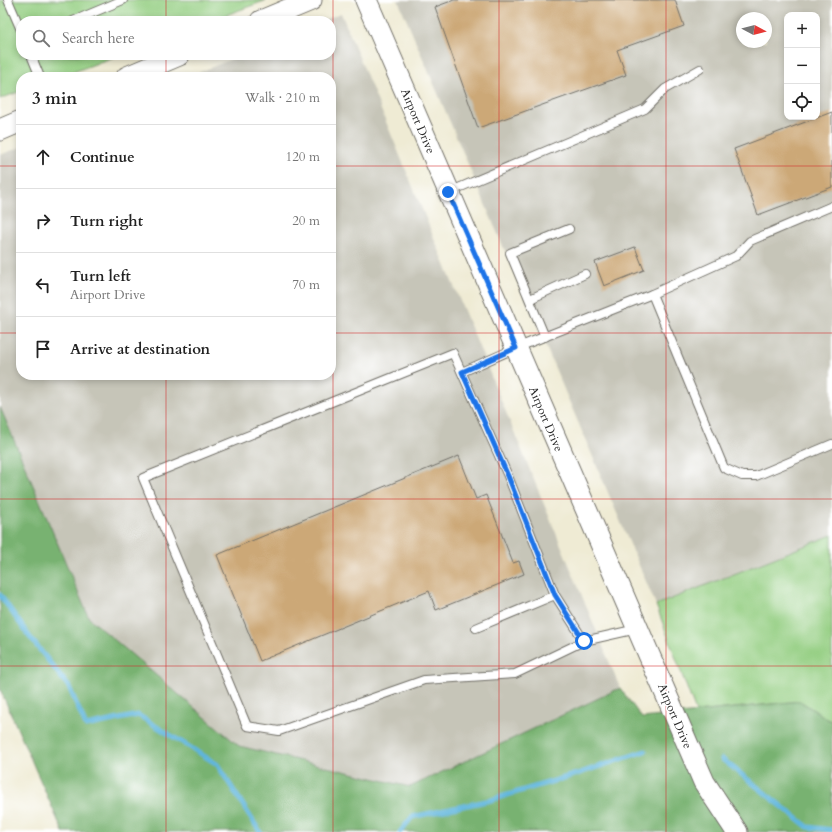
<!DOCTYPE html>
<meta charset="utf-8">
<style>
:root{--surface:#fff;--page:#f6f6f6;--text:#222;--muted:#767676;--line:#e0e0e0}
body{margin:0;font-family:Cardo,serif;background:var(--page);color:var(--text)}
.controls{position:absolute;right:12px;top:12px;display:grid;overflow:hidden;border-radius:8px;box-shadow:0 2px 6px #0003}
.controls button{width:36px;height:36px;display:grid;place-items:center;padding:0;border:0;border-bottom:1px solid var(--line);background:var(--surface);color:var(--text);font:20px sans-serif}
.compass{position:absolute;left:736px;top:12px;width:36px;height:36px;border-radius:50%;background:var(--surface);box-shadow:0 2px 6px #0003;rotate:97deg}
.stop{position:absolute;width:12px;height:12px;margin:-9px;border:3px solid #1a73e8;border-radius:50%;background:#fff}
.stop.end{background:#1a73e8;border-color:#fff;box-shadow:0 1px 4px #0008}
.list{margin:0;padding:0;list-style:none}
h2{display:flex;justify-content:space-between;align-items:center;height:52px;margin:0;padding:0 16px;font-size:17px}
h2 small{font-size:13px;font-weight:400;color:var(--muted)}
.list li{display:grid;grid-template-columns:26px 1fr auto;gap:12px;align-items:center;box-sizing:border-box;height:64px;padding:0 16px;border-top:1px solid var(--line)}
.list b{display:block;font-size:15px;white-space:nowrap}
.list p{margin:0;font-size:13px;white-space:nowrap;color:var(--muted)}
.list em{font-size:13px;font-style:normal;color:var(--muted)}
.icon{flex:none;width:22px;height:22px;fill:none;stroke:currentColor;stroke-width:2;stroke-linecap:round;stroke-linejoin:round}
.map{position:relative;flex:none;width:832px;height:832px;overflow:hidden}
.search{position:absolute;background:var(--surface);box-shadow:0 2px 6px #0003;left:16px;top:16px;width:320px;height:44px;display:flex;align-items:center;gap:10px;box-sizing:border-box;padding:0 14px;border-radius:16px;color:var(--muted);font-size:15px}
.panel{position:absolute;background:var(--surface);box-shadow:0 2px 6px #0003;left:16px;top:72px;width:320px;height:308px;border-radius:16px}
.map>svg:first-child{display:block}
</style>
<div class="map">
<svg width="832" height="832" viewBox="0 0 832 832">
<rect width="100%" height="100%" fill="#fff"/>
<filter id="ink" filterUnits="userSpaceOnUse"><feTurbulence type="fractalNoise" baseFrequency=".025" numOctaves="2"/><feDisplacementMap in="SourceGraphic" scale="8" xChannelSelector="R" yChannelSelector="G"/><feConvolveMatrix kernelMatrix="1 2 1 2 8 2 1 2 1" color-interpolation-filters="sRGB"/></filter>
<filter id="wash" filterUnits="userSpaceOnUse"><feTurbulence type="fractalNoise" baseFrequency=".012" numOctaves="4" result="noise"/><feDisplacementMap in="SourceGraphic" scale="16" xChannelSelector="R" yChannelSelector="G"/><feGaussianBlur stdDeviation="0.9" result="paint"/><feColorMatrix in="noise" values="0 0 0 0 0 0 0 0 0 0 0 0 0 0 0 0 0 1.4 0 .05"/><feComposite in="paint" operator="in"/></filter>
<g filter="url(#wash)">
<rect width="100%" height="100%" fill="#efebd4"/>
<g fill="#c6c5b8" fill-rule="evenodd">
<path d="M398,0H832V535L656,605ZM787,15H817V117H787ZM742,18H766V42H742Z"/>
<polygon points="341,13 620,688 410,787 239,746 89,618 0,407 0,155 21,147 21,375 331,375 331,77 188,77 241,55 331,55 331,21 322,21"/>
</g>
<g fill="#95cf83" stroke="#607d57">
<polygon points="0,0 267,0 210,21 21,21 21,55 119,55 60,77 21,77 21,91 0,99"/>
<polygon points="832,535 832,722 800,701 696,712 656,605"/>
</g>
<polygon fill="#78b271" stroke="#526e4e" points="0,407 89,618 239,746 410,787 620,688 642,718 800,701 832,722 832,832 63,832 0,689"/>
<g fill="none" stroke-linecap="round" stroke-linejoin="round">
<g stroke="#5fb5dc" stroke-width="5">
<polyline points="0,595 29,636 69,687 86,726 138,715 217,764 260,832"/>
<polyline points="722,759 808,827 832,830"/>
<polyline points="400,832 412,817 491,800 577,774 645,751"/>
</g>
</g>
<g id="blocks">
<g fill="#cca877">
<polygon points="454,0 675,0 684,26 617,50 626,75 478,128 435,7"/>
<polygon points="832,112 832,187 758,215 734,149"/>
<polygon points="635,247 644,270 604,286 595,262"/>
<polygon points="459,456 476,499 486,495 513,563 519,561 524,574 436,610 429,591 260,661 217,555"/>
</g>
</g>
</g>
<g filter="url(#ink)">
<use href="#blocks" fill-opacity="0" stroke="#706e66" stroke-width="1"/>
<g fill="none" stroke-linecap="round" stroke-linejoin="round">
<g stroke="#706e66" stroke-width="10">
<g id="service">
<polyline points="8,0 21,30"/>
<polyline points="73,21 123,0"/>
<polyline points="31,55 40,77"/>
<polyline points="449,192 645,109 665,89 700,69"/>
<polyline points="652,294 724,468 742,476 756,476 832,444"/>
<polyline points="530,299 585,274"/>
<polyline points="545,337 510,253 569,229"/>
<polyline points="462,372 516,348 652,294 736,256 750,241 832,206"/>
<polyline points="476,628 555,595"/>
<polyline points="584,641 555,595 508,476 453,353 143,478 247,726 279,731 424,680 515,674 584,641 637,629"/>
</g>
</g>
<g stroke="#706e66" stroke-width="23">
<g id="tertiary">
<polyline points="366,0 704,782 737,832"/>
<polyline points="261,21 311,0"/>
<polyline points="127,77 179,55"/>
<polyline points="0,130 21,121"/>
</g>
</g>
<use href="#service" stroke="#fff" stroke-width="8"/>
<use href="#tertiary" stroke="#fff" stroke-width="21"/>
</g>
</g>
<g fill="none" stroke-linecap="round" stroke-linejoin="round" filter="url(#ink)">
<polyline stroke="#1a73e8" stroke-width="5" points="448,192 516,348 462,372 508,476 555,595 584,641"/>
</g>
<path fill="none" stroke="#d62828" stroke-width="1" stroke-opacity="0.55" d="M166,0V21M333,0V832M499,0V832M666,0V832M166,55V77M0,166H21M331,166H832M0,333H21M331,333H832M166,375V832M0,499H832M0,666H832"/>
<g text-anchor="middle" stroke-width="3" stroke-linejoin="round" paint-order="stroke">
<g font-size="12" fill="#2b2b2b" stroke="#fff">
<text transform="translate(418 121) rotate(67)" y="4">Airport Drive</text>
<text transform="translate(546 419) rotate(67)" y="4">Airport Drive</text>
<text transform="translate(675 716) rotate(67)" y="4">Airport Drive</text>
</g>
</g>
</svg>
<div class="controls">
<button>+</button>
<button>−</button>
<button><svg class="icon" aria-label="locate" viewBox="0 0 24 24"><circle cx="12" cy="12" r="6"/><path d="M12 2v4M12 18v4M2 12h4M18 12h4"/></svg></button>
</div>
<svg class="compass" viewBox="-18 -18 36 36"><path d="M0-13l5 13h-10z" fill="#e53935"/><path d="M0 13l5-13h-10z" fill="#767676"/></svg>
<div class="stop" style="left:584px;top:641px"></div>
<div class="stop end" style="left:448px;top:192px"></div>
<div class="search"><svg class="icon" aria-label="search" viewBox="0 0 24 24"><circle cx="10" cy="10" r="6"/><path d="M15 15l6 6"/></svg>Search here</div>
<section class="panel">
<h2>3 min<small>Walk · 210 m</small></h2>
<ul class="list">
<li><svg class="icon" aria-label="ahead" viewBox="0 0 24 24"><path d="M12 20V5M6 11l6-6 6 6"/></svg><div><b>Continue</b></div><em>120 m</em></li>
<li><svg class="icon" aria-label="right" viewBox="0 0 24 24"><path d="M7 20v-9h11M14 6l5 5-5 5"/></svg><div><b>Turn right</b></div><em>20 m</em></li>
<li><svg class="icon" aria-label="left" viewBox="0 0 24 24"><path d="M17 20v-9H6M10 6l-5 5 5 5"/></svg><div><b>Turn left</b><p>Airport Drive</p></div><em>70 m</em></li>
<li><svg class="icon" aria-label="arrive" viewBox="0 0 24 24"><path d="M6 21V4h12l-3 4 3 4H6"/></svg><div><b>Arrive at destination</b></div></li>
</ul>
</section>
</div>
